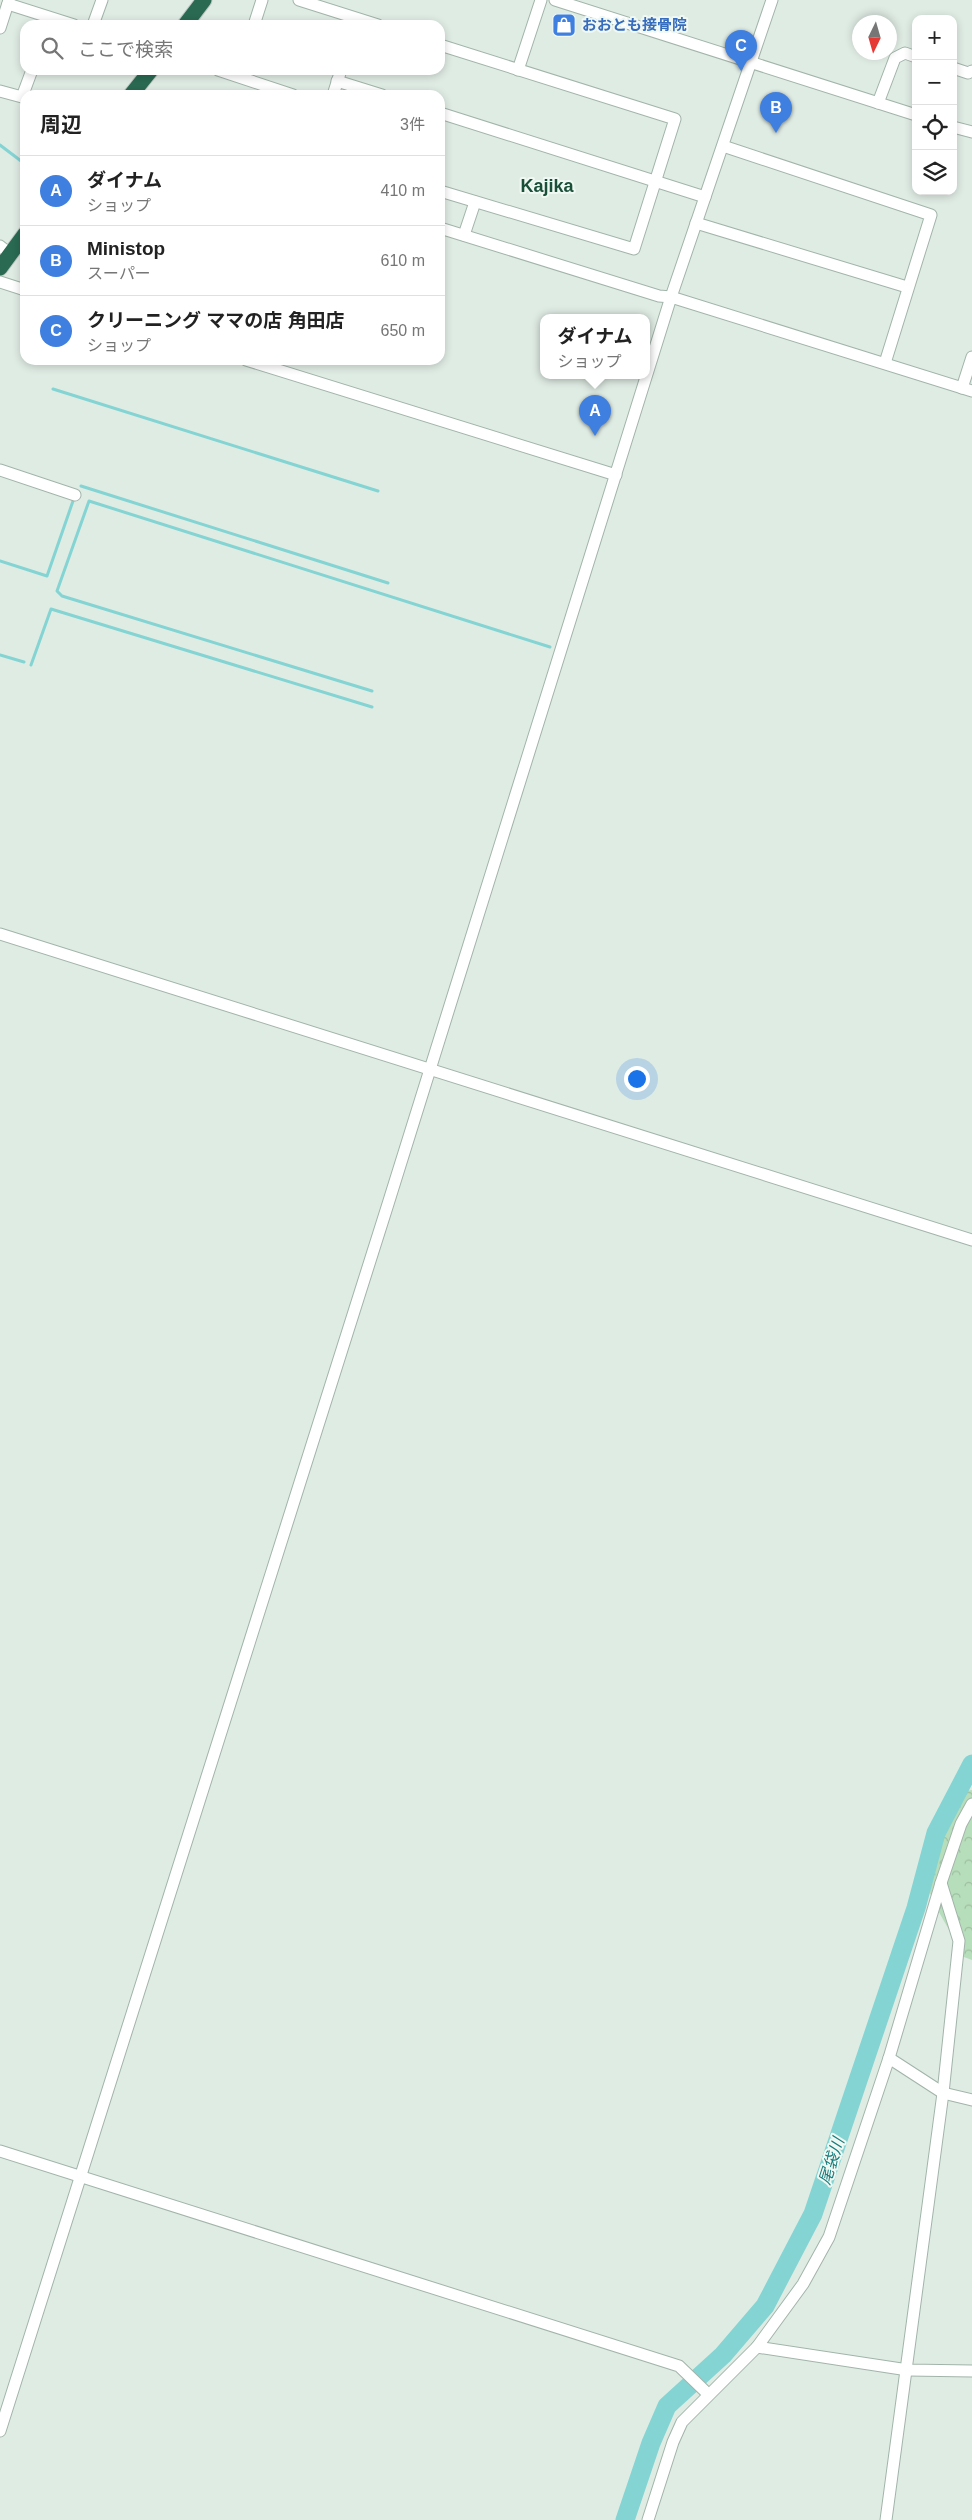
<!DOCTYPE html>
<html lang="ja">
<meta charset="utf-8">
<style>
:root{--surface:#fff;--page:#f2f2f2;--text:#222;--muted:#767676;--line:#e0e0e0;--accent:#7c3aed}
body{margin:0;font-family:Helvetica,"Noto Sans JP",sans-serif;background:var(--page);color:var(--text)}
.controls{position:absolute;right:15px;top:15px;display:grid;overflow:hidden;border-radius:10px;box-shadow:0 2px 8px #0003}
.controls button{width:45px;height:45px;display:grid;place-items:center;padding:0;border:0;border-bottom:1px solid var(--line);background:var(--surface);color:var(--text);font:25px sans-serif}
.compass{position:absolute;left:852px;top:15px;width:45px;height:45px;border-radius:50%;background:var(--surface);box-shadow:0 2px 8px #0003;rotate:185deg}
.you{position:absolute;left:636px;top:1078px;width:18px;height:18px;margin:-12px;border:4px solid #fff;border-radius:50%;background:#1a73e8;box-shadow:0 0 0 8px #1a73e833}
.badge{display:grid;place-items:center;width:32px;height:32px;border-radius:50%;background:var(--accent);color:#fff;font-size:16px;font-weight:700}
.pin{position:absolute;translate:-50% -41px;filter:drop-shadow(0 1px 2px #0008)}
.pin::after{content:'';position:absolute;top:26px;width:18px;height:15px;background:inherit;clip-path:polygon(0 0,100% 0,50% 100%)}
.popup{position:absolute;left:540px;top:314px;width:110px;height:65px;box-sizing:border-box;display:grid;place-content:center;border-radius:10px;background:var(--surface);filter:drop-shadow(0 1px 4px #0005);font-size:16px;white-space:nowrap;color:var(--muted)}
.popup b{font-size:19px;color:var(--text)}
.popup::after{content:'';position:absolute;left:50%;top:100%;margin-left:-10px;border:10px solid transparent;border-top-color:var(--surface)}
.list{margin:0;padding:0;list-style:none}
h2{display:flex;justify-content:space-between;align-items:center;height:65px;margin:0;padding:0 20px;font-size:21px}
h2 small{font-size:16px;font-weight:400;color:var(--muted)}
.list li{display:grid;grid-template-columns:32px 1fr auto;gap:15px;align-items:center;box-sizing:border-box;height:70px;padding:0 20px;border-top:1px solid var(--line)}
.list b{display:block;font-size:19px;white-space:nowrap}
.list p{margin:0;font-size:16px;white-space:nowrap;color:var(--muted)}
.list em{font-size:16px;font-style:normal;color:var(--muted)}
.icon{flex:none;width:28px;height:28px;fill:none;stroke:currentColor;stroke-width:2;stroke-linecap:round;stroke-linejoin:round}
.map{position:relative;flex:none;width:972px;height:2520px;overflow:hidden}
.search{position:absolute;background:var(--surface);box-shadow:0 2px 8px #0003;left:20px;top:20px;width:425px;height:55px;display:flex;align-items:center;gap:12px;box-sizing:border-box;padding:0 18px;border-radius:15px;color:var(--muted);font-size:19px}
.panel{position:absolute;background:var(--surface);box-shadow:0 2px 8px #0003;left:20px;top:90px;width:425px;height:275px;border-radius:15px}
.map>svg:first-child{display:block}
</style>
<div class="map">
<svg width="972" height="2520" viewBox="0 0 972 2520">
<defs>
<pattern id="forest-crowns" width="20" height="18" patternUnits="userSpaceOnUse" patternTransform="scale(1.25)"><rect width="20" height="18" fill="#b7debb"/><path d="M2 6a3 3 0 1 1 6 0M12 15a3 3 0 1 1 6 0" fill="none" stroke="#9dbfa1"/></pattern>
</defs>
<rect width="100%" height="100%" fill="#dfece4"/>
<path fill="url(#forest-crowns)" d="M972,1790V1960L964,1957C956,1940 934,1907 930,1892C925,1869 927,1824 941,1805C948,1796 962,1791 972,1790Z"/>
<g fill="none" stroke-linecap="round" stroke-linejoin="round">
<g stroke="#84d4d3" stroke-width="3">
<polyline points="0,145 25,164"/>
<polyline points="53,389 378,491"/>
<polyline points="81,486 388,583"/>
<polyline points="0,561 47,576 73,501"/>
<polyline points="0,655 24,662"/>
<polyline points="31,665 51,609 372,707"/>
<polyline points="372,691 62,596 57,591 89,501 550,647"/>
</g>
<polyline stroke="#84d4d3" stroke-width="19" points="625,2520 651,2443 667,2406 723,2355 765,2306 813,2214 916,1908 936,1833 972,1764"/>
<g stroke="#a2b4aa" stroke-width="13">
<g id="minor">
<polyline points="299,0 378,25"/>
<polyline points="555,0 916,115"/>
<polyline points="8,4 74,25"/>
<polyline points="93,25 102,0"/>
<polyline points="254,25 262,0"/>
<polyline points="0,28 9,0"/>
<polyline points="440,45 675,119 634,249 440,191"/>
<polyline points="953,68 968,73 972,71"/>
<polyline points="218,70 293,95"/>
<polyline points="518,70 541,0"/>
<polyline points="337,81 382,95"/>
<polyline points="0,91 22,97 32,70"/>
<polyline points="333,95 341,70"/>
<polyline points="878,103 895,58 905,53 916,57"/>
<polyline points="440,113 705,197"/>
<polyline points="953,127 972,132"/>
<polyline points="723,146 931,215 885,363"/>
<polyline points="696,223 907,287"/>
<polyline points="440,228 659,296 671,297 972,391"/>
<polyline points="464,235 475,202"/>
<polyline points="0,246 10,254"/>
<polyline points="0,282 25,290"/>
<polyline points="246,360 616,475"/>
<polyline points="962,388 972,357"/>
<polyline points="0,470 75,495"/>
<polyline points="0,934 972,1240"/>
<polyline points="889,2058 943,2093 972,2100"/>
<polyline points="0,2151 679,2366 708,2394"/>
<polyline points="757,2347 908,2370 972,2371"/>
<polyline points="0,2431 388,1204 671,297 772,0"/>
<polyline points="648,2520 673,2442 682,2422 757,2347 803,2284 829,2237 889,2058 941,1883 961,1824 972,1804"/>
<polyline points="886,2520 943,2093 959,1941 941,1883"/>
</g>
</g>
<g stroke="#c0c9c5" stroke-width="17">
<g id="highway">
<polyline points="185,25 204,0"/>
<polyline points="131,95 151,70"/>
<polyline points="0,268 25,234"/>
</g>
</g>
<use href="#minor" stroke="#fff" stroke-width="11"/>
<use href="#highway" stroke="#2a6a52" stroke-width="15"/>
</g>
<defs>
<g id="shop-square" transform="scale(1.25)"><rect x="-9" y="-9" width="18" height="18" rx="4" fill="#3f7fe0" stroke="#f0f8f3"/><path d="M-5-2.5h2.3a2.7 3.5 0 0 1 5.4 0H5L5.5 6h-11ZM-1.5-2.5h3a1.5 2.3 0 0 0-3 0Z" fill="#fff"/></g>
</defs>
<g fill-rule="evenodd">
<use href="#shop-square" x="564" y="25"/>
</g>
<g text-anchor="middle" stroke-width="4" stroke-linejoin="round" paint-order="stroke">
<g font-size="15" font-weight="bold" fill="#366cbe" stroke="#f0f8f3" text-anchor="start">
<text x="582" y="30">おおとも接骨院</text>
</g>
<g font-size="16" font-style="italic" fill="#167b7c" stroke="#f0f8f3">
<text transform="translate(831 2161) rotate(-72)" y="6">尾袋川</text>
</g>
<g font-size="18" font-weight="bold" fill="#1a503a" stroke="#f0f8f3">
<text x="547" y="192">Kajika</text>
</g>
</g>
</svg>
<div class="controls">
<button>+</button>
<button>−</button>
<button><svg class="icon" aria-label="locate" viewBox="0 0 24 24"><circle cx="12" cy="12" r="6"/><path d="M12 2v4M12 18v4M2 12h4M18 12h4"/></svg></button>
<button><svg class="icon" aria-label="layers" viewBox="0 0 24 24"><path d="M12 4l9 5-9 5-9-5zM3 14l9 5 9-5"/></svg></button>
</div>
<svg class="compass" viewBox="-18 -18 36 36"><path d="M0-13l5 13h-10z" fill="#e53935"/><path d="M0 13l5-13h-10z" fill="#767676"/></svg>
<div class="you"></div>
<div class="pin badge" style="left:595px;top:436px;background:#3f7fe0">A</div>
<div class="popup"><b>ダイナム</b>ショップ</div>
<div class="pin badge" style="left:776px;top:133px;background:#3f7fe0">B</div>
<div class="pin badge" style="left:741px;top:71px;background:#3f7fe0">C</div>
<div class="search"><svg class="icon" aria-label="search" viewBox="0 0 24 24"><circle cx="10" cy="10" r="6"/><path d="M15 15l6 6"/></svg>ここで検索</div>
<section class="panel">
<h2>周辺<small>3件</small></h2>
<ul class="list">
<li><span class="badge" style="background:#3f7fe0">A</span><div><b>ダイナム</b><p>ショップ</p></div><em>410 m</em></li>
<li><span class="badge" style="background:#3f7fe0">B</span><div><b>Ministop</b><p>スーパー</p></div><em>610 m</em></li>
<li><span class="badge" style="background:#3f7fe0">C</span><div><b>クリーニング ママの店 角田店</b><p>ショップ</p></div><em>650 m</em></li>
</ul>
</section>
</div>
